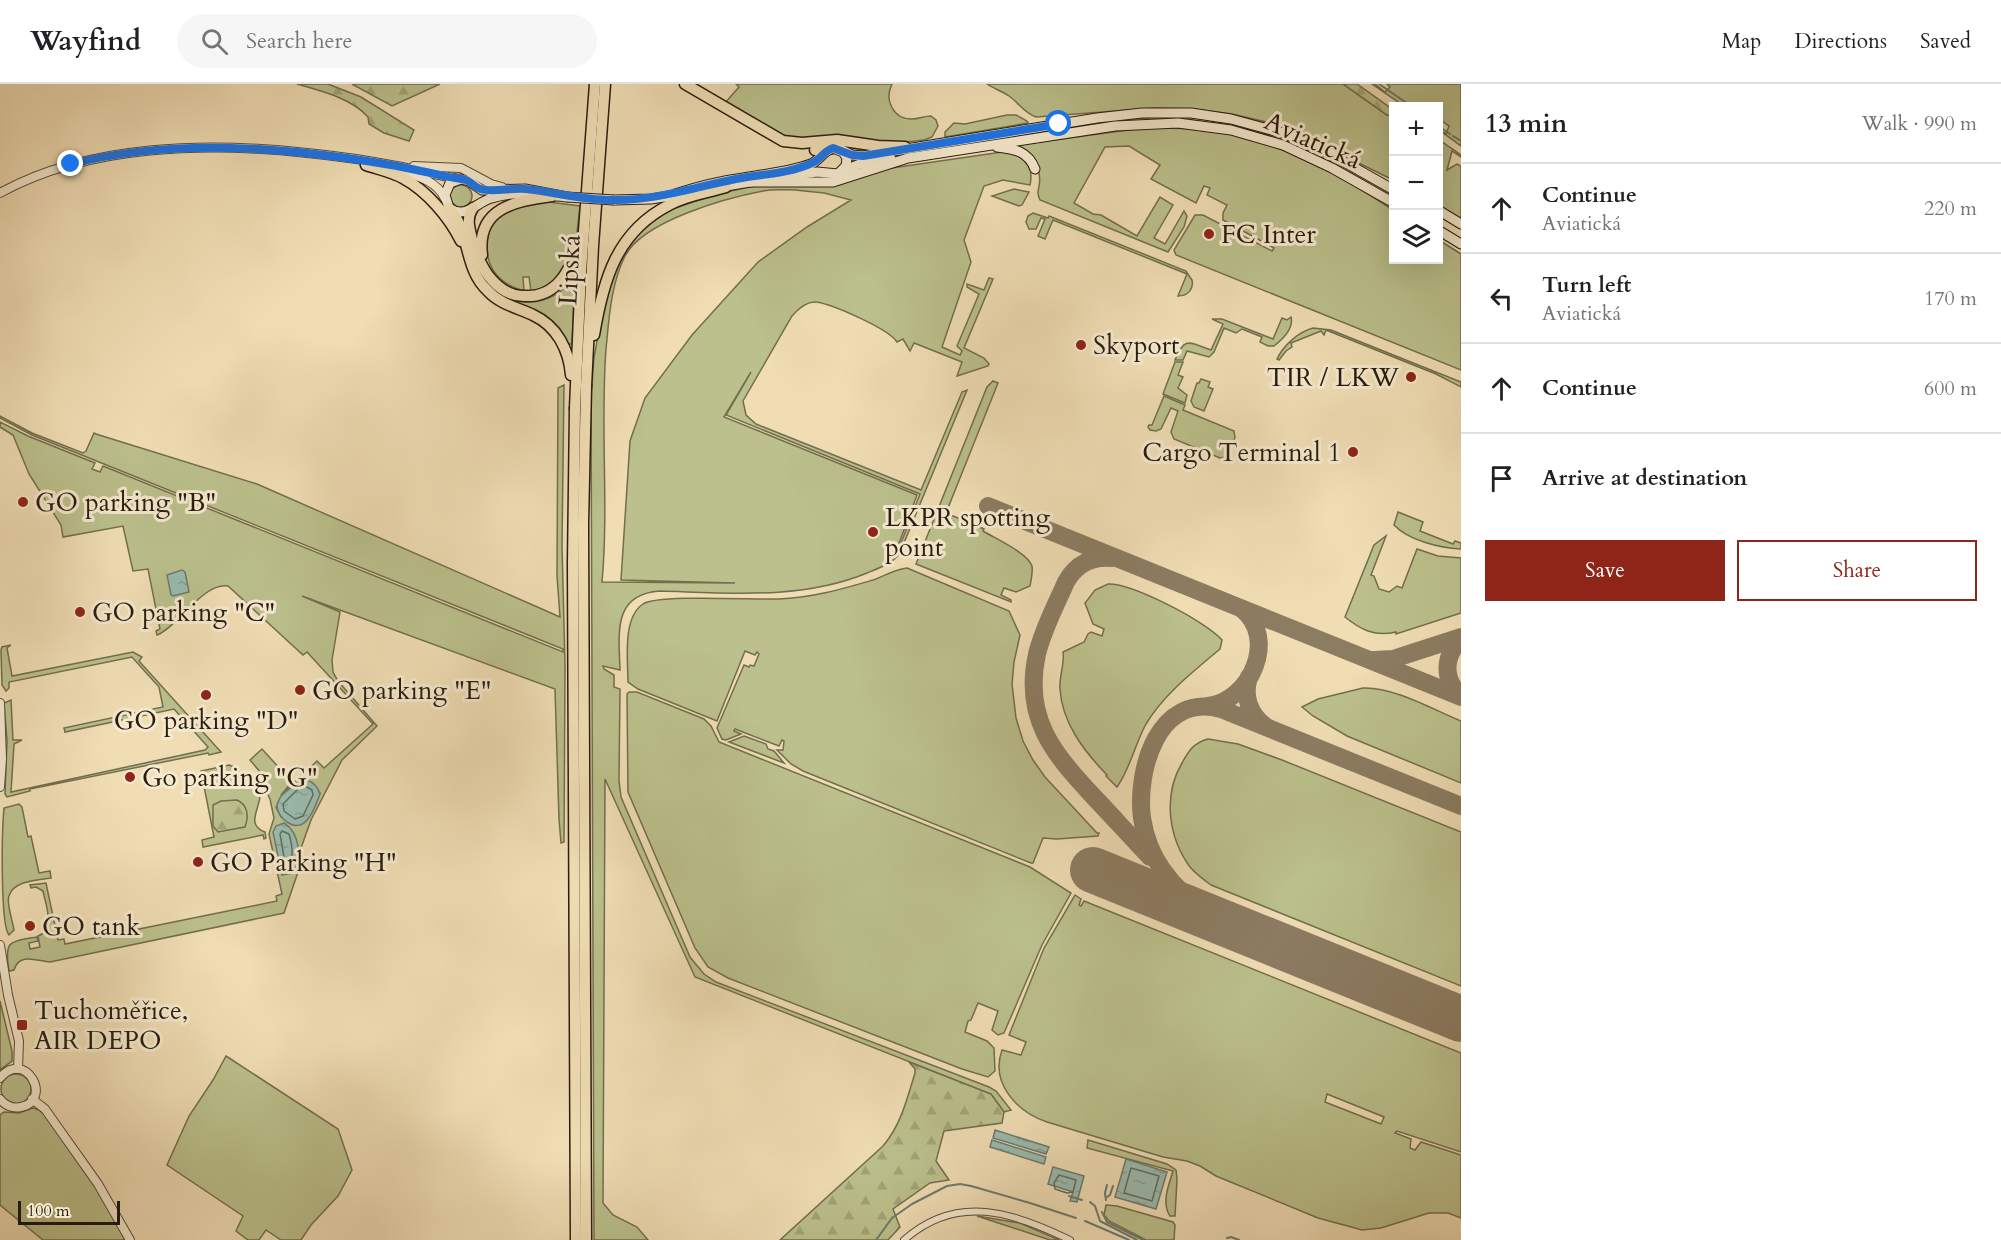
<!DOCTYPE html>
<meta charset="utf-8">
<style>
:root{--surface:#fff;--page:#f6f6f6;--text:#202124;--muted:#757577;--line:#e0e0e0;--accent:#8f2418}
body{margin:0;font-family:Cardo,serif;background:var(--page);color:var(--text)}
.controls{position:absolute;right:18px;top:18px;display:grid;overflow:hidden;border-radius:0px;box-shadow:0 6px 24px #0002}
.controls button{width:54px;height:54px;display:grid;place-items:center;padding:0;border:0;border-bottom:2px solid var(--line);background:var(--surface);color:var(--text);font:30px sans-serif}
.scale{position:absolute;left:18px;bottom:15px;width:102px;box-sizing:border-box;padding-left:6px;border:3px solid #281c0f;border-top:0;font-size:16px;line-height:21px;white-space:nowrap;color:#281c0f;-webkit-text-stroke:4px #f5e9ce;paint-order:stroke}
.stop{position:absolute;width:18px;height:18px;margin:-14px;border:4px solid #1a73e8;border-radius:50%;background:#fff}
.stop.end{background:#1a73e8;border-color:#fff;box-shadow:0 2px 6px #0008}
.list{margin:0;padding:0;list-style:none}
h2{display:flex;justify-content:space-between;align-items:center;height:78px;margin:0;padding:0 24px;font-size:26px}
h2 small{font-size:20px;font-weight:400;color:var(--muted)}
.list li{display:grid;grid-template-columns:39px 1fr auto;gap:18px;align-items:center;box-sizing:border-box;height:90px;padding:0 24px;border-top:2px solid var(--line)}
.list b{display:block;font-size:22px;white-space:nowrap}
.list p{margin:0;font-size:20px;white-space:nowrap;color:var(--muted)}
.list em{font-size:20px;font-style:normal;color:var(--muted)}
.actions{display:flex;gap:12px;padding:18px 24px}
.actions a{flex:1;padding:14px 0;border:2px solid var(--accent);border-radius:0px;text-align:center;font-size:21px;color:var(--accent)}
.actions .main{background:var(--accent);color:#fff}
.icon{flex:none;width:33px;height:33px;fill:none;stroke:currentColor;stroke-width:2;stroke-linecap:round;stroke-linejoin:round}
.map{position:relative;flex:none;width:1461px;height:1156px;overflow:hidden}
header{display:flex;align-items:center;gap:36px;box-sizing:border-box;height:84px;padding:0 30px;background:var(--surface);border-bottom:2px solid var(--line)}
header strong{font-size:28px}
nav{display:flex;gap:33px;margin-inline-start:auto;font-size:21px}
.search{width:420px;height:54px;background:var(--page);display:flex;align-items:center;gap:15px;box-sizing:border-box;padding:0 21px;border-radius:33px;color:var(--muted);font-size:22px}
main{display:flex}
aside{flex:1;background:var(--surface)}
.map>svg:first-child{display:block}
</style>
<header>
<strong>Wayfind</strong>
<div class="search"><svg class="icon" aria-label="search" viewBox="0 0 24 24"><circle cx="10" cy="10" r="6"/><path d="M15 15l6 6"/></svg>Search here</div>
<nav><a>Map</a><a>Directions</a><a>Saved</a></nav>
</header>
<main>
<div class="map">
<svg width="1461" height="1156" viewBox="0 0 1461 1156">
<defs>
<pattern id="forest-firs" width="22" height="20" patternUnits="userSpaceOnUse" patternTransform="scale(1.5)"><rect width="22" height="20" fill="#bbc08c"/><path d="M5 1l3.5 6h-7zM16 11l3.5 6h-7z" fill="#a1a478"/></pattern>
<pattern id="water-ripples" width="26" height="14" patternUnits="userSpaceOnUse" patternTransform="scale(1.5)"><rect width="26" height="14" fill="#9abbaf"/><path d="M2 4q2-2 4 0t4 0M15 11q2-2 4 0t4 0" fill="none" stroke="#85a095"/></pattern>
</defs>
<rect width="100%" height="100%" fill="#f0ddb4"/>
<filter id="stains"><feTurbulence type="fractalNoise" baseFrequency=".00333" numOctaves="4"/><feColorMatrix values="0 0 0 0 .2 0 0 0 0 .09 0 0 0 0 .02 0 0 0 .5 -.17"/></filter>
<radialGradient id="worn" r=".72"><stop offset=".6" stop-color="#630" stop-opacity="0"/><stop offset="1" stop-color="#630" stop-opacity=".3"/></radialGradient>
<g fill="#bbc08c" stroke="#726e4e" stroke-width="1.5" fill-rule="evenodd">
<path d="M736,0H892C884,16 893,35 912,35C919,35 924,32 931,32L936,36L938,42L932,53L924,56L889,60L791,55L740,29L741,26L738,24L736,27L724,20L739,3Z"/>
<path d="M987,0H1343L1387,31L1393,32V96L1292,46L1271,39L1232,30L1194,25L1155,24L1036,33C1024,29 1019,19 1009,12C1002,7 994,5 987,0Z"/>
<polygon points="1372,0 1375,0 1385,8 1390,3 1387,0 1461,0 1461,62 1439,46 1446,50 1449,42 1439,35 1438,22 1419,22 1412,19 1409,22 1404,22"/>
<polygon points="1007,31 1016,31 1027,37 1028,39 945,53 945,48 954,39 965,40"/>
<path d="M1175,32C1222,36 1270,44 1313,65C1340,79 1367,95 1393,110V114L1324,74L1288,58L1254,46L1190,36L1124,38L852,78V75L1101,37Z"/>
<path d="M1144,44C1173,44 1202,44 1231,50C1290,63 1343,93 1393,126L1394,176H1438L1439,156L1461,170V286L1176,171L1174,166L1195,131H1203L1272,167L1274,164L1223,136V129L1227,121L1207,111L1210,104L1204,102L1196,119L1151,95L1160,81L1129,62L1105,63L1074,119L1093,130L1101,131L1137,152L1160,113L1173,121L1154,154L1165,160L1184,127L1187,132L1184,143L1168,168L1040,116C1037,110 1038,108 1039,102C1043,82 1029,73 1016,61Z"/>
<polygon points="1438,55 1461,71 1461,73 1452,67 1447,86 1457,80 1461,82 1461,137 1439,123"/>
<path d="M1009,67C1025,73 1034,82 1030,101L1003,96L984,102L964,156L971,178L942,263L960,271L962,267L957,262L979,210L967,203V200L984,206L989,194L993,195L964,264L984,274L989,280L988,282L957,292L962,278L914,259L910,267L903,255L897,258C889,245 832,220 816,218C806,217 798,225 792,232L743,317L746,331L756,340L921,406L962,308L967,306L899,471C890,480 879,484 867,489C802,516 729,509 660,507C612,510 619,550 620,586L603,582L604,585L614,591V603L620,605L619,697L621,713L690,873L704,890L716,898L989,1003L996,1007L1011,1026L1004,1028L991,1010L695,893L605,695L603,1119L613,1131L637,1143L648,1156H594L591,313L594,274L607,200L631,156L651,138L670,126L713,111L754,102L836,101L885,85ZM795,106L824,109L851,116L807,143L758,178L692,251L645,314L630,357L621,496L735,499L602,498C609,421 600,343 606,265C609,234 611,200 625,172C643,137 726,114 763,107C773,105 784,106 795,106ZM751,288L726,331L920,410L896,472H893L895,470L917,411L724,333Z"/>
<circle cx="461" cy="112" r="11"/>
<polygon points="1014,105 1029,108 1022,121 1019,122 992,112"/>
<path d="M541,117L580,122L576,157L560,194L539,206L531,207L529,193H523L524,207C500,200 486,186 487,160C487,149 492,138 501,131C512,122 527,120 541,117Z"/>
<path d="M1033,129L1048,134L1049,132L1186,187L1192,196C1194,205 1188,212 1178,212L1187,190L1053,136L1045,155L1038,152L1045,135L1041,134L1036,145H1029L1026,138L1028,132Z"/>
<path d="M574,191H575L572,260H568L508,216C512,216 520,218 526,218C545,219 565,209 574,191Z"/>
<path d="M1291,233C1294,245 1283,255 1274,262H1268L1260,258L1262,253L1242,245L1236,249L1224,244L1214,268L1209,273L1187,267L1183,276H1175C1185,251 1190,259 1211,266L1223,240L1212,235H1222L1273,255L1282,234L1287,236Z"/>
<path d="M1313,244L1331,246L1461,298V303L1436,290L1326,246L1324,251L1321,247L1291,259L1292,263L1286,267L1279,276L1277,275C1283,262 1298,248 1313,244Z"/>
<polygon points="1175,278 1183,278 1178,291 1183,293 1178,304 1187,311 1185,319 1163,310"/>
<polygon points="1201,295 1210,298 1208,303 1213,305 1204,327 1194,323 1191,317 1197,299 1199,299"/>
<path d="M993,297L998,299L946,429L984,445L983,447C994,454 1028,469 1032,482C1033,488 1031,496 1030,502L1016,508L1004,504L1001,511L1011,516V518L916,480L987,303Z"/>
<path d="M564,301L562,461L565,581L564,758L561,759L559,735L555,605L302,512L340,528L332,576L333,588L338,597L377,642L342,676L311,736L301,764L298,788L284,829L50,878C37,877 19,868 14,886L9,887C4,856 9,858 37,853L38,857L29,859L30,865L40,863L38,852C56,846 46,822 43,807L36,803L31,804L30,801L46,799L58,856L64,855L65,860L277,817L276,812L282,810L269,750L274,734L270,715L266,707L268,704L263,698L266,695L250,676L262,665L292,698L281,711L317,677L324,684L373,640L307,568L303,571L228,502C203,498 178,543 157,551L156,547L160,545L148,485L133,487L123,442L63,453L61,441L29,390L13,351L0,343V338L28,352L95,379L92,385L100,388L103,382L563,568V565L32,351L0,334V332L32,349L83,369L86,367L94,349L96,350L257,400L560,533L557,492L558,304ZM300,696H307L320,709L307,736L296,741L281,733L276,723Z"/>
<polygon points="1164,312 1185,321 1183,326 1234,347 1235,354 1227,373 1220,374 1174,355 1171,348 1178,327 1171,324 1161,345 1156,347 1150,346 1148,343 1149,341 1152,341"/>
<path d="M1398,428L1423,438L1420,447L1453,460L1455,457L1461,459V465C1439,464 1408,456 1394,441Z"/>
<path d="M1386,452L1371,491L1374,492L1379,505L1389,508L1397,502L1402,504L1417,465L1438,472L1461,474V529L1396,550V548C1375,553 1361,546 1345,533L1374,461Z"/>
<path d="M907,484L1009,527L1020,551L1014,578L1012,600L1016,634L1023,657L1033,676L1045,693L1097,749H1099L1098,752L1057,755L1043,754L1033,779H1031L803,687L791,680L777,666H783L784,657L782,656L779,662L735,645L734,647L741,650L726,656L722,655L717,644L744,581L749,583L750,581L754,582L759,570L757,568L755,571L745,567L717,637L638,605L628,598C628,576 622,534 643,520C659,510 754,516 779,515C812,514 842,505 873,496C884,492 896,485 907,484Z"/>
<path d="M1108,500C1132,499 1207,538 1222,556L1220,565C1194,587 1164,610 1146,640C1135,660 1130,685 1117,703L1106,692L1107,691C1084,667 1062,639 1060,605C1059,593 1065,578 1063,568L1084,558L1088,550L1091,548L1102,552L1104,545L1093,540L1085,519L1095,506Z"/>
<polygon points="11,561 7,564 12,592 133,568 142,573 139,577 221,668 209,671 208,669 30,705 30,707 7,713 5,710 7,657 4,619 11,616 13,656 22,656 14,660 11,708 205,666 208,663 174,625 65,648 64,644 163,623 159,603 132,573 9,598 9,604 6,607 2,601 1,566 2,563"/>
<path d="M1363,604C1394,603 1432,625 1461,637V699L1347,652L1313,632L1302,623L1318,615Z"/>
<polygon points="629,608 637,608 704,635 711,642 719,658 1030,783 1071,809 1042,861 1004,949 998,951 992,946 998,927 978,919 971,936 968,937 965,948 987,957 994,964 995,987 988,993 962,985 728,894 708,883 695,864 628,708 627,610"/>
<polygon points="744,652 766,660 768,665 774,667 784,679 729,658"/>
<path d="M1208,655L1238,660L1282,676L1461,748V902L1211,801C1204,796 1196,790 1190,783C1168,753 1163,711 1182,679C1189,666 1194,659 1208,655Z"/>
<path d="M229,681L234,683L260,712C259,726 246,741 265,748L266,754L264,755L263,751L203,763L202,756L214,753L201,687Z"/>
<path d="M19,720L22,723L28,753L31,752L39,789L50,787L51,794C37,796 13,797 9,812C6,819 13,838 14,846L9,851C0,841 2,744 4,724Z"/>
<path d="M1075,811L1081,815L1079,821L1081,822L1084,817L1461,969V1068L1397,1047L1395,1049L1411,1055L1410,1064L1415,1066L1421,1058L1461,1071V1134L1448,1129H1429L1381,1144L1362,1146L1355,1144L1318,1134L1216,1092L1200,1082L1187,1077L1163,1073L1047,1038C1017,1028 990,999 1002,966L1021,971L1026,958L1009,951L1044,864ZM1327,1010L1384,1033L1381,1040L1325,1018Z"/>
<polygon points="0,917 12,967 12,977 0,986"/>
<polygon points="226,972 338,1045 352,1086 338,1112 311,1141 301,1156 281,1156 266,1146 259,1156 248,1156 236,1147 243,1132 167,1081 189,1032 213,996"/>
<circle cx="16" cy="1005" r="15"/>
<path d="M33,1024L39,1026L46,1032C74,1072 104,1111 125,1156H43L0,1121V1031L4,1028L19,1029Z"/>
<path d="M1088,1056L1167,1080L1176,1086L1177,1095L1175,1132H1170C1161,1119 1169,1100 1173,1087L1087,1064Z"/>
<polygon points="1106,1121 1117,1122 1173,1138 1175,1141 1174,1156 1146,1156 1109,1137 1104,1131"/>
<polygon points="977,1132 1020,1139 1059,1156 1050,1156"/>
</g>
<g fill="url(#forest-firs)" stroke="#726e4e" stroke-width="1.5">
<path d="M297,0H328L361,13L414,46L409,57L384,49L369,40L368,33C351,14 321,7 297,0Z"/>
<polygon points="352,0 440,0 392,22"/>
<polygon points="1343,0 1357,0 1392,25 1393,32 1387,31"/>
<path d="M237,716C248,721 249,732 245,743L218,748L213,742V721L221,717Z"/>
<path d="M909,978L991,1010L1004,1028L1002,1039L944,1047L936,1077L949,1096L930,1099L893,1125L900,1143L888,1156H780L883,1062C901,1041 907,1015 915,989V985Z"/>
</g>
<g fill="url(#water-ripples)" stroke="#6c7b6f" stroke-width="1.5">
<polygon points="182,486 185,488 189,508 173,512 171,511 167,491"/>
<path d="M300,696C310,694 317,701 320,710C317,718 313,730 307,736C296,750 276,734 277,720L281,712Z"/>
<path d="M284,739C299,748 304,776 292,789L282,791L273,748L276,742Z"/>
<polygon points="995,1046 1049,1063 1046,1070 993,1054"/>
<polygon points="992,1056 1046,1073 1044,1080 990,1063"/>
<polygon points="1126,1075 1167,1088 1156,1125 1115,1113"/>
<polygon points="1053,1083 1084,1092 1077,1118 1070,1117 1073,1108 1048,1100"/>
</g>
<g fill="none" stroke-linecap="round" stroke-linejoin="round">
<g stroke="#616c5f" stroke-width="1.5">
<polygon points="305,702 312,706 313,711 303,732 295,735 284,727 283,720 300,703"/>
<path d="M282,747L289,750C292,760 294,774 288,781L285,779L280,750Z"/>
<polygon points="1131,1084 1159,1092 1152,1117 1124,1109"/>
<polygon points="1059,1091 1076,1096 1073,1108 1067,1109 1055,1105 1054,1099"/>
</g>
<g stroke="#6c7b6f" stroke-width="2">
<polyline points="1379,0 1411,22"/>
<polyline points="1438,42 1450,50"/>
<polyline points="1453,52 1461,57"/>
<polyline points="1069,1112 1082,1116"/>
<polyline points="1107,1113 1110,1111 1113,1102"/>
<polyline points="1106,1116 1105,1109 1107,1101"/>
<polyline points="1090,1118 1095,1122 1100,1137 1137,1156"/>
<polyline points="1102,1128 1107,1138 1143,1156"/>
<polyline points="1085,1137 1129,1156"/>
<polyline points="1227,1154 1231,1153 1239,1156"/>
<polyline points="876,1156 892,1134 912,1120 947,1102 960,1100 971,1102 1030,1119 1076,1134"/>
</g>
<g stroke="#8c7c62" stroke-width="18">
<polyline points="988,422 1461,613"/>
<path d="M1112,474C1092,472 1076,480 1066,498C1056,521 1043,545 1037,570C1023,634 1053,669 1093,712C1112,732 1131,753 1150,773"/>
<path d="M1461,555C1444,572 1442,595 1461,612"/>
<polyline points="1374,576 1393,575 1461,553"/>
<path d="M1249,593C1243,612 1249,630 1265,642"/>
<path d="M1208,622C1251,617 1278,554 1242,525"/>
<path d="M1275,859C1230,841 1191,827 1162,785C1151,770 1145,753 1142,734C1136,686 1158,608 1221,625L1461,722"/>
</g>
<polyline stroke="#8c7c62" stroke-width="46" points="1093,786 1461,935"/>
<g stroke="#5a4c38" stroke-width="8">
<path id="minor" d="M904,1156C957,1109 1013,1128 1070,1156"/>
</g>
<g stroke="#5a4c38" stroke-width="10">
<g id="tertiary">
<polyline points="414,82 461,84 491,100 502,103"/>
<path d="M402,88C419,92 438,98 445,115"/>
<path d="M0,109C88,60 209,58 307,69C339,72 371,77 402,83C421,87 440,92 460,95"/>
<polyline points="0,619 2,675 0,703"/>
<polyline points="0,861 8,911 19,957 18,985"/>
<path d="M0,994C25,964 54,1016 21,1023C12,1025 5,1021 0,1015"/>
<polyline points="32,1015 45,1025 52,1035 98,1100 130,1156"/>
</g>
</g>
<g stroke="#281c0f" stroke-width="11">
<g id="secondary">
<path d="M997,63C1015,65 1028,67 1035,85"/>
<polyline points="840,65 852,71 863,72 1097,34 1142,29 1191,29 1231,35 1283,49 1332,71 1394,106"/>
<polyline points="843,87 860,80 891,75"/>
<path d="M461,95L469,97L482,106L525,105L567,113C541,111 518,106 492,114C476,118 466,136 449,124L445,111L450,99Z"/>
<polyline points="751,98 833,98 908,74 1115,42 1178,39 1231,46 1283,61 1332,84 1394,119"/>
<polyline points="720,103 756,97"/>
<path d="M675,110C697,103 720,97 743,94C765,90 790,88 811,80C820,76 823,67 833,64L843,68L847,74L846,82L838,90L817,88L779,93"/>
<polyline points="614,116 651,115 695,108"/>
<polyline points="1438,126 1461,140"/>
<polyline points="1438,146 1461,160"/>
</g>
</g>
<g stroke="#281c0f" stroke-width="13">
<g id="trunk">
<polyline points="685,0 783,57 802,59 837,56 878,62 905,63"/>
<polyline points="815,66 833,64"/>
<path d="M366,81C378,85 392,88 403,94C427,107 449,133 461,157"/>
<path d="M449,124C471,148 463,184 488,207C500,220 518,224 533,231C557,242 569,266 571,291"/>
<path d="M473,124C466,134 469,143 472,155C476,169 481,184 492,196C500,205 511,212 524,212C556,214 571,187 577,160"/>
<path d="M482,171C476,124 515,117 552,112"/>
<path d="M594,251C603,197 616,148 669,121C686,111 707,109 726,103"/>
<polyline points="586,302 593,162 605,0"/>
<polyline points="575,324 581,187 595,0"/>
</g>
</g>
<g stroke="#281c0f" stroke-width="13">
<g id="motorway">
<polyline points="586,302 583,440 586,1156"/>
<polyline points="575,324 573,480 576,1156"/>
</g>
</g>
<use href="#minor" stroke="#f5e9ce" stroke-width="6"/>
<use href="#tertiary" stroke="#f5e9ce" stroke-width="8"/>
<use href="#secondary" stroke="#f5e9ce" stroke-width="9"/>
<use href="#trunk" stroke="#f0ddb4" stroke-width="10"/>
<use href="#motorway" stroke="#f0ddb4" stroke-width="10"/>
<g stroke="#281c0f" stroke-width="11" stroke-linecap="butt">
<polyline id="secondary-bridge" points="567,113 614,116"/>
</g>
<use href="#secondary-bridge" stroke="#f5e9ce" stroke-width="9"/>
</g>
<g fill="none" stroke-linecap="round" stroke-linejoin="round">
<path stroke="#1a73e8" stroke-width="8" d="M71,80C174,54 287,63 391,81C408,84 426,88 444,92C451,94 459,94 466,96C472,98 475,104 481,105C493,109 513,103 526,105C555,108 582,116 612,116C655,117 694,103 736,95C761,90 788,90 812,79C821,76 823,67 833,64L852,71L863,72L1059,40"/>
</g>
<g fill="#8f2418" stroke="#f5e9ce" stroke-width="2">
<circle cx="1209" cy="150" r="6"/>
<circle cx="1081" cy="261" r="6"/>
<circle cx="1411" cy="293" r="6"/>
<circle cx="1353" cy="368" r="6"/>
<circle cx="23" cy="418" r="6"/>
<circle cx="873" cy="448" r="6"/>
<circle cx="80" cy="528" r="6"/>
<circle cx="300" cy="606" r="6"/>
<circle cx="206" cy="611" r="6"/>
<circle cx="130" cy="693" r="6"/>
<circle cx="198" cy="778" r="6"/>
<circle cx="30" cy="842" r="6"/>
<rect x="16" y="935" width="12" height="12" rx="3"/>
</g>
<g text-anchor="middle" stroke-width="6" stroke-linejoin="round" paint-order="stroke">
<g font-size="26" fill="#281c0f" stroke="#f5e9ce">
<text transform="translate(1313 56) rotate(24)" y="9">Aviatická</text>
<text transform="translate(569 186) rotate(-87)" y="9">Lipská</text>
</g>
<g font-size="26" fill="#281c0f" stroke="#f5e9ce" text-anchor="start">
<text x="1221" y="159">FC Inter</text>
<text x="1093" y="270">Skyport</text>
<text x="1399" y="302" text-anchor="end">TIR / LKW</text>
<text x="1341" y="377" text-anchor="end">Cargo Terminal 1</text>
<text x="35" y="427">GO parking "B"</text>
<text x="885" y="442">LKPR spotting<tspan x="885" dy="30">point</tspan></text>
<text x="92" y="537">GO parking "C"</text>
<text x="312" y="615">GO parking "E"</text>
<text x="206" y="645" text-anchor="middle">GO parking "D"</text>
<text x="142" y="702">Go parking "G"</text>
<text x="210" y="787">GO Parking "H"</text>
<text x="42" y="851">GO tank</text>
<text x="34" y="935">Tuchoměřice,<tspan x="34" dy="30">AIR DEPO</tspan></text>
</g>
</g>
<rect width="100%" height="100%" filter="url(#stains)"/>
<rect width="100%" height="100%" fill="url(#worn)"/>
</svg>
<div class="controls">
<button>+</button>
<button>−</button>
<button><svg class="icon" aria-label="layers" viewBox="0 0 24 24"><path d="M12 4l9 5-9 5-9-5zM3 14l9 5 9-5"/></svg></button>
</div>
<div class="scale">100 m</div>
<div class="stop" style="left:1059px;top:40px"></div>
<div class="stop end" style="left:71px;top:80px"></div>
</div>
<aside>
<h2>13 min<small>Walk · 990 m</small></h2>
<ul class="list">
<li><svg class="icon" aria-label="ahead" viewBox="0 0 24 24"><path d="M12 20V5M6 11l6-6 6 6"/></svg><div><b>Continue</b><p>Aviatická</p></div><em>220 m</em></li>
<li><svg class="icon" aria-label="left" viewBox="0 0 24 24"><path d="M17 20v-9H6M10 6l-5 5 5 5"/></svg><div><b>Turn left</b><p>Aviatická</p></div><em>170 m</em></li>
<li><svg class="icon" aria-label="ahead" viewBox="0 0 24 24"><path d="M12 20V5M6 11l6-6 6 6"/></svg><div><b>Continue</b></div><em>600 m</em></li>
<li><svg class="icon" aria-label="arrive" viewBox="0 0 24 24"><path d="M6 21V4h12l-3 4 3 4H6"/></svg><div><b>Arrive at destination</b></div></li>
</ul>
<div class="actions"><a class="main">Save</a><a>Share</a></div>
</aside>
</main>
